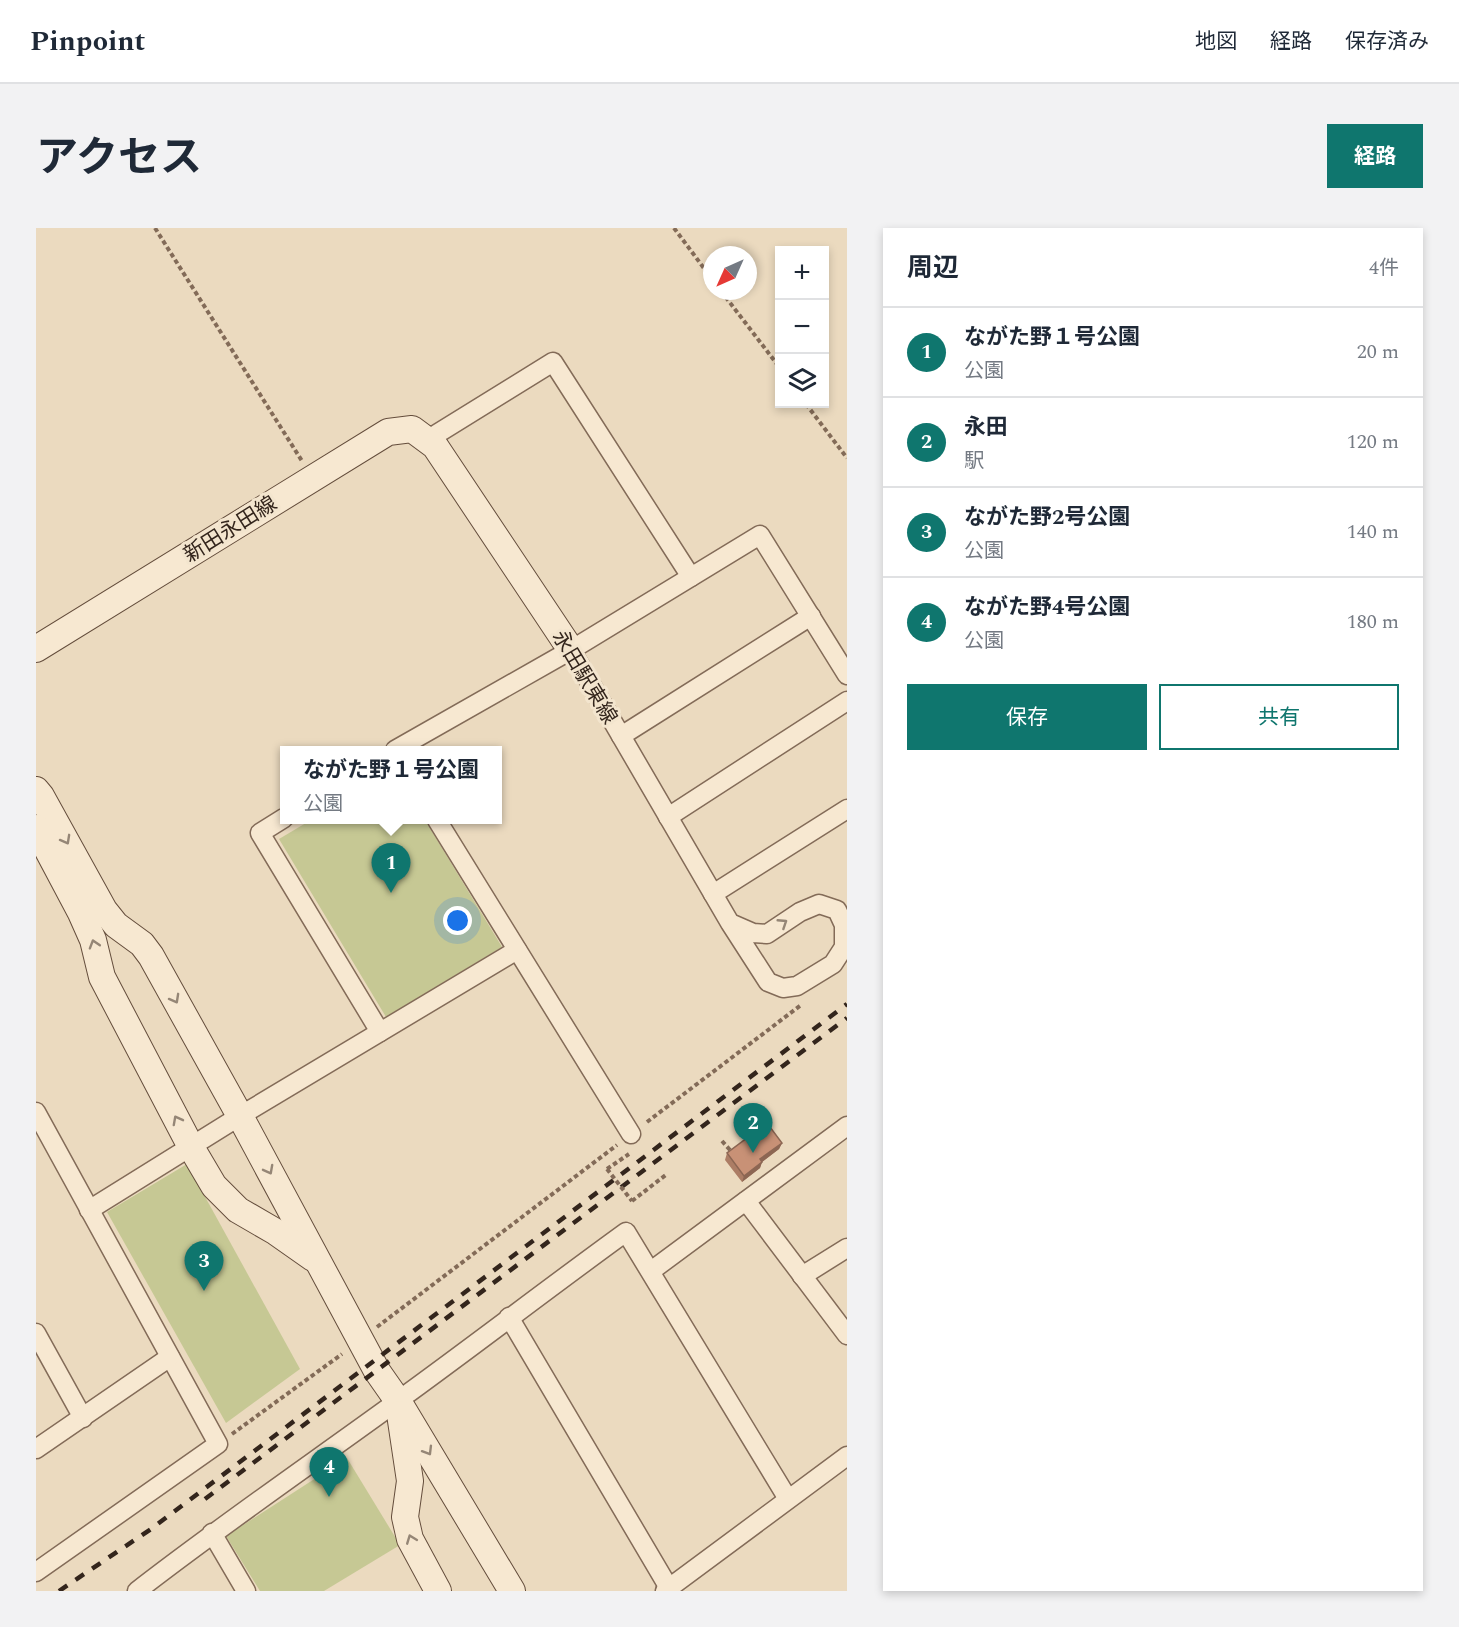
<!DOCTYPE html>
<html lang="ja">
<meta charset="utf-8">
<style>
:root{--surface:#fff;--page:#f2f2f3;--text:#1f2937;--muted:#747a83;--line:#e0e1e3;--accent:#0f766e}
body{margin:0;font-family:Spectral,"Noto Sans JP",serif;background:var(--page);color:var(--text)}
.controls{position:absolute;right:18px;top:18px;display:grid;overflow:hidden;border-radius:0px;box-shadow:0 3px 9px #0003}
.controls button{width:54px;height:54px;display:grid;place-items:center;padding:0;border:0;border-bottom:2px solid var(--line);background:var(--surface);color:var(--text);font:30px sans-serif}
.compass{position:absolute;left:667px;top:18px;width:54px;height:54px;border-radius:50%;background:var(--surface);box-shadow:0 3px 9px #0003;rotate:225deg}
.you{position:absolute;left:422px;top:693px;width:21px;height:21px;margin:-15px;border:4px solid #fff;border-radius:50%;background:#1a73e8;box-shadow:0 0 0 9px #1a73e833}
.badge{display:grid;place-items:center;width:39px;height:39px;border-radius:50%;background:var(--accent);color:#fff;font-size:20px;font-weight:700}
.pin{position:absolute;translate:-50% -50px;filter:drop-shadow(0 2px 3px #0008)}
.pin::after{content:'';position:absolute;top:32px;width:21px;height:18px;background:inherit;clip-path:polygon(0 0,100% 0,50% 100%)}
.popup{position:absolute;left:244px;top:518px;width:222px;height:78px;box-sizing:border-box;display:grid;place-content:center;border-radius:0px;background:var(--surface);filter:drop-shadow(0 2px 4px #0005);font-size:20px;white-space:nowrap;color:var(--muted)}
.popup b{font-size:22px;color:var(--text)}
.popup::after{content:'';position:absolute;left:50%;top:100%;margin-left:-12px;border:12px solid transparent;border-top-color:var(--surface)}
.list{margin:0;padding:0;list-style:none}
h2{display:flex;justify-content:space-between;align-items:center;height:78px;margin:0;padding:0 24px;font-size:26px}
h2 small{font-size:20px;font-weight:400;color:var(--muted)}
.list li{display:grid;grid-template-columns:39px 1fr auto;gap:18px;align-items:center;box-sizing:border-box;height:90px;padding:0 24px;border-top:2px solid var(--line)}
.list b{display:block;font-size:22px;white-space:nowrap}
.list p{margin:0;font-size:20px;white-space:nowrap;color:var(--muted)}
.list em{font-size:20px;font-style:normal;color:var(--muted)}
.actions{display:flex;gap:12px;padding:18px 24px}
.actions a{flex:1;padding:14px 0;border:2px solid var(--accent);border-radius:0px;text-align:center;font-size:21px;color:var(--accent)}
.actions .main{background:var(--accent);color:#fff}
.icon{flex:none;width:33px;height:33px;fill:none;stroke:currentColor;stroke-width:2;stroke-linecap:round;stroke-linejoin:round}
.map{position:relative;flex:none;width:811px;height:1363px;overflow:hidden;border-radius:0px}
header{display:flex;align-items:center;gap:36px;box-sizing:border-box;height:84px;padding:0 30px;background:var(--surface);border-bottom:2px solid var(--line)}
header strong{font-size:28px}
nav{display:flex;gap:33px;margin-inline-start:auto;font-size:21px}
.intro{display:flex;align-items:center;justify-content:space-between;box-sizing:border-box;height:144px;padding:0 36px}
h1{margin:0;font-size:42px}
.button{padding:15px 27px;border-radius:0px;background:var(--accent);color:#fff;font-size:21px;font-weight:700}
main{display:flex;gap:36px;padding:0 36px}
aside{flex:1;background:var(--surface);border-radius:0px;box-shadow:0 3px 9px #0003}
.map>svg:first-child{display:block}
</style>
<header>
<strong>Pinpoint</strong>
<nav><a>地図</a><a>経路</a><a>保存済み</a></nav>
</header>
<div class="intro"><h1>アクセス</h1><a class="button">経路</a></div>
<main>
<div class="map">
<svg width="811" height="1363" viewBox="0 0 811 1363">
<rect width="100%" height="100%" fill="#ebdabf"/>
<g fill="#c6c894">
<polygon points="275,592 389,592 466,719 350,789 243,611"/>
<polygon points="151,936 264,1141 190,1195 71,984"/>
<polygon points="311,1230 364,1317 288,1363 224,1363 190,1308"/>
</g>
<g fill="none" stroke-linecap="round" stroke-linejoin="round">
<g stroke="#836b58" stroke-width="21">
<g id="street">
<polyline points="391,212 517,134 655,349"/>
<polyline points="535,422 694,695 732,754 747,760 761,758 797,736 808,719 808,697 801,682 783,676 764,684 731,706 717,705 694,695"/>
<polyline points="585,508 775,388"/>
<polyline points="359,522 535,422 724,307 811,447"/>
<polyline points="632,589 811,473"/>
<polyline points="248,590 224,605 344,804"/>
<polyline points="401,592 595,906"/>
<polyline points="677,666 811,581"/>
<polyline points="0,884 182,1216 0,1344"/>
<polyline points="710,973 811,1107"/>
<polyline points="53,982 204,888 481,722"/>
<polyline points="615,1043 811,898"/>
<polyline points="766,1048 811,1020"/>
<polyline points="473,1089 633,1360"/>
<polyline points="0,1105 47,1190"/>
<polyline points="0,1221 134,1129"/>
<polyline points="176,1305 210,1363"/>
<path d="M101,1363C186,1297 275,1236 363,1172C439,1117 514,1059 590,1004L752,1271"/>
<polyline points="629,1363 811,1228"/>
</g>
</g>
<g stroke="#644d3c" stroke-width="28">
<g id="secondary">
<polyline points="0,421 352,204 376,201 399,218 535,422"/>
<polyline points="0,562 5,568 68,682 80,697 106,716 115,728 204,888 341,1143 362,1173 476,1363"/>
<polyline points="0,600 45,685 57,712 66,749 155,919 178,958 202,982 240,1004 277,1030"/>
<polyline points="364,1186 374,1253 369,1289 374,1311 402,1363"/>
</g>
</g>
<g stroke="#836b58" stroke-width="4" stroke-dasharray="4.5 3" stroke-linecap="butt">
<polyline points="119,0 266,233"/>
<polyline points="638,0 676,51"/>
<polyline points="685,63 744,140"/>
<polyline points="770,176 811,230"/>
<polyline points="611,894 765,777"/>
<polyline points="686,913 694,922"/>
<polyline points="571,941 593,926"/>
<polyline points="596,973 631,946"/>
<polyline points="341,1099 581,917"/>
<polyline points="196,1206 306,1126"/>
</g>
<use href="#street" stroke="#f7e8d1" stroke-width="18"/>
<use href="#secondary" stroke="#f7e8d1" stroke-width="26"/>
<g stroke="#33251c" stroke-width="4.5" stroke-dasharray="10 10" stroke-linecap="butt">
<polyline points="169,1271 811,790"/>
<polyline points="23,1363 115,1301 811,776"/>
</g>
<polyline stroke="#836b58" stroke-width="4" stroke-dasharray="4.5 3" stroke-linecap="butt" points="571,941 596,973"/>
</g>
<polygon fill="#ac7d65" points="746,915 743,921 726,934 724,940 706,954 689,932 691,925"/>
<g fill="#8c6653">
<polygon points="746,915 743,921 722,937 724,931"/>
<polygon points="726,934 724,940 706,954 708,948"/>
</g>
<polygon fill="#c89176" stroke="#8c6653" stroke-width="1.5" points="731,895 746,915 724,931 726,934 708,948 691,925"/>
<defs><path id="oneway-chevron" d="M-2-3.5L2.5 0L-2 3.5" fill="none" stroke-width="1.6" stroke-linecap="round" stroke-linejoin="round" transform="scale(1.5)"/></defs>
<g stroke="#958676">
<use href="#oneway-chevron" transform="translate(30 612) rotate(61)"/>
<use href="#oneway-chevron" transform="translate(747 695) rotate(-33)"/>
<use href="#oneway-chevron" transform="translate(58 716) rotate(-107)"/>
<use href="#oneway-chevron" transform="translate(139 771) rotate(61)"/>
<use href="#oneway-chevron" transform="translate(141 892) rotate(-118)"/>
<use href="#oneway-chevron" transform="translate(233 942) rotate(62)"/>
<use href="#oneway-chevron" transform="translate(392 1223) rotate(59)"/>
<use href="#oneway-chevron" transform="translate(375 1311) rotate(-111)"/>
</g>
<g text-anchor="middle" stroke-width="6" stroke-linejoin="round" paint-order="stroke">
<g font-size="21" fill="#33251c" stroke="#f3e5ce">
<text transform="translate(194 301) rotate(-32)" y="7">新田永田線</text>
<text transform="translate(549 449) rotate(59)" y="7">永田駅東線</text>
</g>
</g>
</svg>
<div class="controls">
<button>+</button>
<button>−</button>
<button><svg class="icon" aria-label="layers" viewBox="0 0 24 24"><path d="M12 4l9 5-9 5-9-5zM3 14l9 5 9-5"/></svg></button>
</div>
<svg class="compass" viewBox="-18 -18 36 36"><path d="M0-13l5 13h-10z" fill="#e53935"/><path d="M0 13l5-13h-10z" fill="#747a83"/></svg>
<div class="you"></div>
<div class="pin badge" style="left:355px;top:665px">1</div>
<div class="popup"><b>ながた野１号公園</b>公園</div>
<div class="pin badge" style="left:717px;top:925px">2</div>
<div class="pin badge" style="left:168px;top:1063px">3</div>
<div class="pin badge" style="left:293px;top:1269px">4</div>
</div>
<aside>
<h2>周辺<small>4件</small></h2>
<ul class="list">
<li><span class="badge">1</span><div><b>ながた野１号公園</b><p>公園</p></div><em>20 m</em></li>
<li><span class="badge">2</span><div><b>永田</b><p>駅</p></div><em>120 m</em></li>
<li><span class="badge">3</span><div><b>ながた野2号公園</b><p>公園</p></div><em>140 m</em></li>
<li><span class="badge">4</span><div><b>ながた野4号公園</b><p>公園</p></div><em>180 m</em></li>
</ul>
<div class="actions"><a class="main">保存</a><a>共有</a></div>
</aside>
</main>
